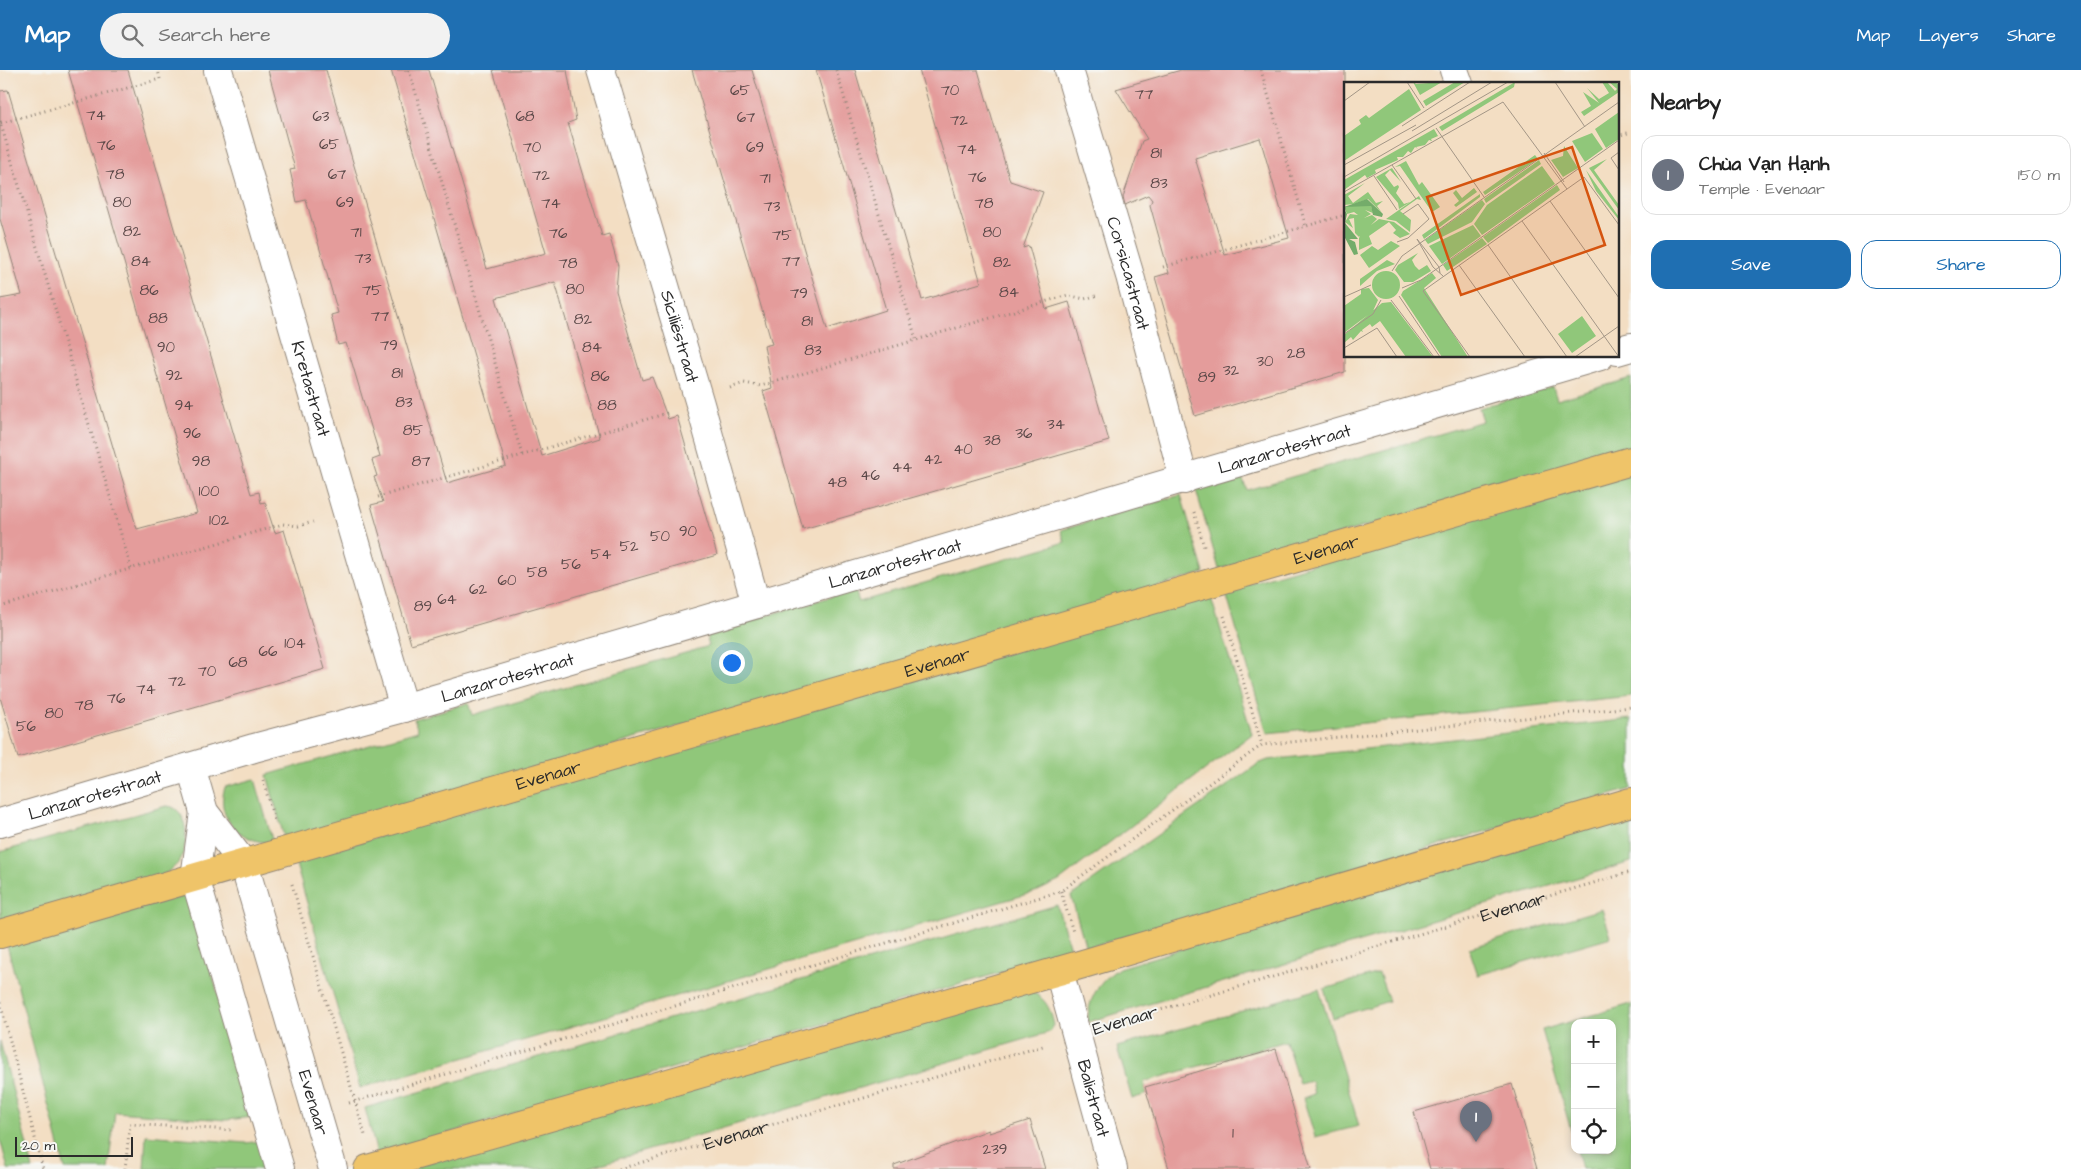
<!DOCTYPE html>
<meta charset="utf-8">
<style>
:root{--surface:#fff;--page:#f2f2f2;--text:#222;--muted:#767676;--line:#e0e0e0;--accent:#1f6fb2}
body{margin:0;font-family:"Architects Daughter",sans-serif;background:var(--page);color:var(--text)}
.controls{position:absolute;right:15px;bottom:15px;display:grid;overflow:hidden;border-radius:10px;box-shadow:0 2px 8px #0003}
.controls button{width:45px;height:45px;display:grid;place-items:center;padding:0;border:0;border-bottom:1px solid var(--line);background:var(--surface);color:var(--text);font:25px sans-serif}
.scale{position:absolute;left:15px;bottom:12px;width:118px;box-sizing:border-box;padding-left:5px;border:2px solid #2b2b2b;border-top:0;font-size:14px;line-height:18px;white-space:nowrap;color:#2b2b2b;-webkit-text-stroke:4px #f6f6f2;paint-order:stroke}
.you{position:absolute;left:731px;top:592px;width:18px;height:18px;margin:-12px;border:4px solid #fff;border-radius:50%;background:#1a73e8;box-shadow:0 0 0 8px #1a73e833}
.badge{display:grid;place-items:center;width:32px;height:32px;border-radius:50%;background:var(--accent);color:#fff;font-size:16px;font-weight:700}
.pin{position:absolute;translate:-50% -41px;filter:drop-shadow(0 1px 2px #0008)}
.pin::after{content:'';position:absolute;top:26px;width:18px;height:15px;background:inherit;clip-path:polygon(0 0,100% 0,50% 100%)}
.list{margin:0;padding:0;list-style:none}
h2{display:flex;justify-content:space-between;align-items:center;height:65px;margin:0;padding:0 20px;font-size:21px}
h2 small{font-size:16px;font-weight:400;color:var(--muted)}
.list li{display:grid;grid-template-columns:32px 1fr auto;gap:15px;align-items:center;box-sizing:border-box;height:80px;margin:0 10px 10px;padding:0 10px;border:1px solid var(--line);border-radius:15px}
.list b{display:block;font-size:19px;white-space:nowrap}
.list p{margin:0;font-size:16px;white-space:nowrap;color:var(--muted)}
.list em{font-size:16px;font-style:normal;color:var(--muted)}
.actions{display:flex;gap:10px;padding:15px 20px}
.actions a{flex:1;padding:11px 0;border:1px solid var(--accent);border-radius:15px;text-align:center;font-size:18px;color:var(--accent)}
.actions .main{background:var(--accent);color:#fff}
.icon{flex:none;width:28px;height:28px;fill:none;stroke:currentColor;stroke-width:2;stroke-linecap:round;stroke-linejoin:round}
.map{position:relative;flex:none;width:1631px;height:1099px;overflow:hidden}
header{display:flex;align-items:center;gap:30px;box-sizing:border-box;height:70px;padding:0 25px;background:var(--accent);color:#fff}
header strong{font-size:24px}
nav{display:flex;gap:28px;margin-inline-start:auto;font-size:18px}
.search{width:350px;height:45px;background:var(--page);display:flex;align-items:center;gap:12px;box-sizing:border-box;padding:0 18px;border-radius:28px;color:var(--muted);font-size:19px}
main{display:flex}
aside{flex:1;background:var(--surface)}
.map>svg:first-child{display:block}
</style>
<header>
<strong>Map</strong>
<div class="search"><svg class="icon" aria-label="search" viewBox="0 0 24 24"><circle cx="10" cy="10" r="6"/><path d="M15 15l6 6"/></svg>Search here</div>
<nav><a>Map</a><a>Layers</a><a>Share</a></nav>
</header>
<main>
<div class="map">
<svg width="1631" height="1099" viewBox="0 0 1631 1099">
<rect width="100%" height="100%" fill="#f6f6f2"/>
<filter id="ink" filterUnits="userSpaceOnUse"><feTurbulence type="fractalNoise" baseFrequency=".02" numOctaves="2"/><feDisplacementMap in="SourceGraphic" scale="10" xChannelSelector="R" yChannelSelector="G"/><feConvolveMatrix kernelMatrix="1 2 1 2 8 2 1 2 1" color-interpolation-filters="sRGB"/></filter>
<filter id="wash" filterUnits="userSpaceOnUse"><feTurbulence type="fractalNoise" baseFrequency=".0096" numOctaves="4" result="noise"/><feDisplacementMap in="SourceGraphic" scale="20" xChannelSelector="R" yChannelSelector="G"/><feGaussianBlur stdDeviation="1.12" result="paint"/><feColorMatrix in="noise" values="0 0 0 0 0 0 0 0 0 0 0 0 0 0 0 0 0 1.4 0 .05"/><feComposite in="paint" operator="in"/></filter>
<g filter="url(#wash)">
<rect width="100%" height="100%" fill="#f3dec3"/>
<g fill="#90c77a" stroke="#5e7952">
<polygon points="1631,308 1631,379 1219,499 1196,420 1242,407 1247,420 1483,351 1479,338 1553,317 1557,330"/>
<polygon points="1631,402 1631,626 1267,663 1225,520"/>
<polygon points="1181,425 1204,503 285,771 267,705 418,661 414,649 468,633 472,645 709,576 706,563 855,520 859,532 1065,472 1061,460"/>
<polygon points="1210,524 1252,664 1059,811 1038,821 360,1018 295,791"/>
<polygon points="1631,649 1631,719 1086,878 1071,826 1258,694 1268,690"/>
<path d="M255,709L273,773C243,773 214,750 225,717Z"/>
<path d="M166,736C190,736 189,777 179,792C175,797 169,801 164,805L1,853L0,782Z"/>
<path d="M1631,742V792L1088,952C1088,927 1099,912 1119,898Z"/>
<polygon points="181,825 191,830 253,1047 226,1050 115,1042 108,1099 65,1099 7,875"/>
<polygon points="1057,835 1071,882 377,1084 365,1038"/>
<polygon points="1602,839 1611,867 1478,905 1469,878"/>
<polygon points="1379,903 1389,931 1333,948 1324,919"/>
<polygon points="1319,919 1359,1056 1315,1067 1303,1028 1314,1024 1311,1011 1299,1014 1286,971 1144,1012 1147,1024 1132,1029 1117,977"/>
<path d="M1026,920C1045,926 1050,937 1054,955L1050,962L584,1099H405Z"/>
<polygon points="1631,934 1631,1099 1582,1099 1577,1080 1612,1080 1612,953 1575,953 1575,1074 1542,960"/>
<polygon points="0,971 33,1099 8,1099 0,1069"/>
<polygon points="146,1065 246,1073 260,1071 268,1099 144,1099"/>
</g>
<g id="blocks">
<g fill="#e49c9b" fill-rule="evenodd">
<polygon points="68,0 128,0 251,424 259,422 261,433 265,432 275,463 284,460 325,599 18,688 0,627 0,229 22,225 0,149 0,21 8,20 137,459 197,443"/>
<path d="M268,0H326L447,413L506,396L391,0H429L487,199L546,183L493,0H567L576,50L568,53L602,166L609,164L618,196L616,221L642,310L652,307L668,349L677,346L717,485L411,574L371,435L383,432L374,407L377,406L372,390L380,387L346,273L338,275L331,245L338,243L306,130L297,132L290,100L295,99ZM555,212L600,368L542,386L496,228Z"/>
<polygon points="692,0 752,0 827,259 886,240 816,0 855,0 922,230 981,213 919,0 978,0 1010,111 1043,122 1023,178 1029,176 1046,239 1069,232 1109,371 803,459 763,321 772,318 764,276 772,274"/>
<path d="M1181,0H1345V302L1195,346L1155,207L1169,203L1150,135L1152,130L1148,125L1125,135L1123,127L1142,71L1147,69L1116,19ZM1260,68L1289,168L1225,185L1195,88Z"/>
<polygon points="1276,979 1311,1099 1169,1099 1145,1017"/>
<polygon points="1512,1014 1537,1099 1430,1099 1414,1042"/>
<polygon points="1030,1050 1045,1099 894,1099 894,1095 989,1060 989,1063"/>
</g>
</g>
</g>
<g filter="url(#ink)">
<use href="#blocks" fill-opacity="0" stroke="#8f8477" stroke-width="1"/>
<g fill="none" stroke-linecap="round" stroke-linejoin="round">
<g stroke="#8f8477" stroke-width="30">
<g id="minor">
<path id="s3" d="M218,0L404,638"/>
<path id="s4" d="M601,0L700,334L756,534"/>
<path id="s5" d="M1069,0L1130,206L1184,410"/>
<polyline points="1454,0 1459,14"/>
<polyline points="1617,281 1631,277"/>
<path id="s6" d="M191,697L204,742L244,794L333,1099"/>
<polyline points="204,742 195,808 280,1099"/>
<path id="s7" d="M0,753L254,678L404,638L1600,286"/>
<path id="s8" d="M1059,901L1113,1099"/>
</g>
</g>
<g stroke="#8f8477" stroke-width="30">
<g id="major">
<path id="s9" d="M0,864L1631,391"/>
<polyline points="368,1099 1083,894 1631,732"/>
</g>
</g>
<g stroke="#8f8477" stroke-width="3" stroke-dasharray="1 4" stroke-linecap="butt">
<polyline points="409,0 522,385"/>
<polyline points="836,0 916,269"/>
<polyline points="1261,0 1306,157"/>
<polyline points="0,51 131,498"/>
<polyline points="1,53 160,9 158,0"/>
<polyline points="1617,66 1631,62"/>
<polyline points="1163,197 1345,145"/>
<polyline points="730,318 744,313 761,316 1068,225 1084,229 1099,225"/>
<polyline points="378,427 668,343"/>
<polyline points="1194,442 1205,480"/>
<polyline points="0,537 283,454 298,456 313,452"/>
<polyline points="1224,546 1262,675"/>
<polyline points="263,710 274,750"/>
<polyline points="292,814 365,1065"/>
<polyline points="1061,821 1073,862"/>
<polyline points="0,932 43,1099"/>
<path id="s1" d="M1109,955L1631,802"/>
<polyline points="349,1033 1061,821 1262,675 1631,637"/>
<polyline points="125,1099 130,1054 232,1060"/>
<path id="s2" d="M619,1099L1043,976"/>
</g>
<use href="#minor" stroke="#fff" stroke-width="28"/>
<use href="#major" stroke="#efc469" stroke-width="28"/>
</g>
</g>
<g text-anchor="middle" stroke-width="4" stroke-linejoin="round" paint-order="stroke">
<g font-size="15" fill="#594747">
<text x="740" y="25">65</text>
<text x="950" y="25">70</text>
<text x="1144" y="29">77</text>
<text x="96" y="50">74</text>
<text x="321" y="51">63</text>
<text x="525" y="51">68</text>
<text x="746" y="52">67</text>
<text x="959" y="55">72</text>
<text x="329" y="79">65</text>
<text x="106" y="80">76</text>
<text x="532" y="82">70</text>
<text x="755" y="82">69</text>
<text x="967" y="84">74</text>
<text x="1156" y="88">81</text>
<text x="115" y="109">78</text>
<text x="337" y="109">67</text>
<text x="541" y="110">72</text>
<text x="977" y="112">76</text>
<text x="765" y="113">71</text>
<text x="1159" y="118">83</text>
<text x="122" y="137">80</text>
<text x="345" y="137">69</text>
<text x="551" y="138">74</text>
<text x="984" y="138">78</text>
<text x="772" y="141">73</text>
<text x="132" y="166">82</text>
<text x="356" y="167">71</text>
<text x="992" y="167">80</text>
<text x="558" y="168">76</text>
<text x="782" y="170">75</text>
<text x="363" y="193">73</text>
<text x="141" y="196">84</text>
<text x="791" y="196">77</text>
<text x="1002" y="197">82</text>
<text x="568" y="198">78</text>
<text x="575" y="224">80</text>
<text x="149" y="225">86</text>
<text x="372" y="225">75</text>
<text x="1009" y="227">84</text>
<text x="799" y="228">79</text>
<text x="380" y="251">77</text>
<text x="158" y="253">88</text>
<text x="583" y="254">82</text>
<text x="807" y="256">81</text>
<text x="389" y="280">79</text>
<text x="166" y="282">90</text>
<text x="592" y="282">84</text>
<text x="813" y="285">83</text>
<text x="1296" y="288">28</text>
<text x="1265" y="296">30</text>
<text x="1231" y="305">32</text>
<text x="397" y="308">81</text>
<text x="174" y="310">92</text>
<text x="600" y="311">86</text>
<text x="1207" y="312">89</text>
<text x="404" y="337">83</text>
<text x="184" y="340">94</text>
<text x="607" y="340">88</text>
<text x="1056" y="359">34</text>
<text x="413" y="365">85</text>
<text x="192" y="368">96</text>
<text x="1024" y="368">36</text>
<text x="992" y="375">38</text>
<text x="963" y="384">40</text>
<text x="933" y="394">42</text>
<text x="201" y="396">98</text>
<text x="421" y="396">87</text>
<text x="902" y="402">44</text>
<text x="870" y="410">46</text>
<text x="837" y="417">48</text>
<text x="209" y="426">100</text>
<text x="219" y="455">102</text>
<text x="688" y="466">90</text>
<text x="660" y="471">50</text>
<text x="629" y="481">52</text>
<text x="601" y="489">54</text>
<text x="571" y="499">56</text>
<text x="537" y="507">58</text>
<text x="507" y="515">60</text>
<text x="478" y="524">62</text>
<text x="447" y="534">64</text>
<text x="423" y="541">89</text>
<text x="295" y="578">104</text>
<text x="268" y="586">66</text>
<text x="238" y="597">68</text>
<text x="207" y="606">70</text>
<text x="177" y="616">72</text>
<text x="146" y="624">74</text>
<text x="116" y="633">76</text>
<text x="84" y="640">78</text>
<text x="54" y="648">80</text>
<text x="26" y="661">56</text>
<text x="1233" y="1068">1</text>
<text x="995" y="1084">239</text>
</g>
<g font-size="18" fill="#2b2b2b" stroke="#f6f6f2">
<text dy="6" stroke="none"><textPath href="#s5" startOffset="212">Corsicastraat</textPath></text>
<text dy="6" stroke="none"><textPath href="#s4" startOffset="278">Siciliëstraat</textPath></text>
<text dy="6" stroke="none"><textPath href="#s3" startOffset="332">Kretastraat</textPath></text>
<text dy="6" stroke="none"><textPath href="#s7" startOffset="1338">Lanzarotestraat</textPath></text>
<text dy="6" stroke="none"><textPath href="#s9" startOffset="1381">Evenaar</textPath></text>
<text dy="6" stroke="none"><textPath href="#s7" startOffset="932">Lanzarotestraat</textPath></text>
<text dy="6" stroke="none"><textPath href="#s9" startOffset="976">Evenaar</textPath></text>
<text dy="6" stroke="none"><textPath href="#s7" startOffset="528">Lanzarotestraat</textPath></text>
<text dy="6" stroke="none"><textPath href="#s9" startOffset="571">Evenaar</textPath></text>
<text dy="6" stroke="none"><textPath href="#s7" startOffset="99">Lanzarotestraat</textPath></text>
<text dy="6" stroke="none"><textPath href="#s1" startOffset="421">Evenaar</textPath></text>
<text transform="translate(1125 950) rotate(-16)" y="6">Evenaar</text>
<text dy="6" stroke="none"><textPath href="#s8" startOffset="132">Balistraat</textPath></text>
<text dy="6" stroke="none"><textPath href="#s6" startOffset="361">Evenaar</textPath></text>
<text dy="6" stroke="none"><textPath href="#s2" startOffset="122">Evenaar</textPath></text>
</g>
</g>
<g transform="translate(1344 12)">
<rect width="275" height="275" fill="#f3dec3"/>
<path d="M69,0L72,2L98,0L76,13ZM111,0H121L82,24L79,19ZM171,0L170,5L98,49L95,45ZM258,0H263L271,9L273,7L265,0H271L275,3V10L240,34L237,30L247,24L239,10L255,21L243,6L255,17L265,11ZM65,7L77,28L0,79V54L17,42L15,38L22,33L25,36ZM275,30V57L262,66L251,47ZM90,47L94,54L87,57L88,59L85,58L81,63L72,65L74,67L71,65L67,71L64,69L59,75H53L54,78L31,88L32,91L23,96L21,93L0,108V98ZM248,51L259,67L241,80L228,59ZM220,64L234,86L219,95L207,78L219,74ZM191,73L194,77L141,113L139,110ZM263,77L250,88L275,123V128L245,86ZM195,78L197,82L142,121L140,117ZM62,79L75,103L78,100L96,125L88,130L56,84L51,85ZM198,84L211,102L138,153L130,142L143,123ZM48,86L57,100L46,88L41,93L50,105L54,103L55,105L52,111L60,122L66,120L55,127L54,121L32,95ZM242,88L275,135V138L252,109ZM21,101L4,114L9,121L24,110L32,121L39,119L33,124L38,131L24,117L10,122L0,123V113ZM213,103L216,108L144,161L139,155ZM130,106L133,110L112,125L110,123L115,119L109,111L112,108L118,116ZM136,112V115L80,157L78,153ZM75,114L77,118L73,117L56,129L67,138L66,150L52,139L42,137ZM138,118L141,122L128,140L84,162L81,158ZM11,123L27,124L29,131L21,128L27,132L20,136L28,133L33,137L15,155L11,151L10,136L5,137L9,146L1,140L6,132L14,133L10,130L3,132L0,125ZM35,137L50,140L66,152L56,156L49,151L52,148L45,140L25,154L28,162L15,168V156L19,149ZM129,143L137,154L98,182L85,164ZM138,156L143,162L103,189L99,183ZM47,159L56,164L25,186L16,173L28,164L34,168ZM74,171L68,178L71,184L75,188L83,183L87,189L69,200H60L51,188L54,183ZM43,178L51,182L33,189L16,204V197ZM28 203a14 14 0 1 1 28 0a14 14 0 1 1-28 0ZM88,191L92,196L80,206L124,275H98L57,213L59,209ZM25,206L34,218L29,229L0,251V224L17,212V207ZM47,220L89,275H62L36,239L28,245L26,242L18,248L19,250L17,249L9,258L7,255L0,261V253L38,221ZM238,234L252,254L228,271L214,252Z" fill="#90c77a"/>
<path d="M23,117L39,132L38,135L29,133L27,124L0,125ZM0,127L3,132L1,141L14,157H5L11,160L14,172L10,173L0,154Z" fill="#74ac6a"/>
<path fill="none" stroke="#a39686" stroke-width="1" d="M63,0L80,26M211,0L241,45M0,19L26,0M58,44L126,0M92,46L140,115M68,49L148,0M275,70L267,76L275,88M200,71L220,100M0,83L72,43M48,83L72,117M30,94L53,128M0,95L164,0M0,110L159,20L223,107M206,119L275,216M178,139L275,275M53,160L64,156L85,137L74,122L59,132M144,163L223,275M115,183L181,275M48,189L58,174L275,20M96,191L95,185L73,157L89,185L99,194M58,206L77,198L275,58M55,214L96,275M0,215L27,203M47,218L90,275M0,252L29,232L37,218M0,266L33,246L53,275M126,275L79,209L240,95L275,143M231,275L275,244"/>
<path fill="#d5540f" fill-opacity="0.15" stroke="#d5540f" stroke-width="2.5" d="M228,65L261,163L117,213L83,115Z"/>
<rect width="275" height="275" fill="none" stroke="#2b2b2b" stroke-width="2.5"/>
</g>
</svg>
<div class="controls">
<button>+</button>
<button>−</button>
<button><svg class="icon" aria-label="locate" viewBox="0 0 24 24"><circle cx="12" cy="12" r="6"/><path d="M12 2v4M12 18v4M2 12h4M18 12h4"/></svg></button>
</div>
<div class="scale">20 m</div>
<div class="you"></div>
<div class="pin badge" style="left:1476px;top:1072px;background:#6b7280">1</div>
</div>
<aside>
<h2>Nearby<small></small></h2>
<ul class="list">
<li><span class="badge" style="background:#6b7280">1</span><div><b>Chùa Vạn Hạnh</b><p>Temple · Evenaar</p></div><em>150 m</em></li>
</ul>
<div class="actions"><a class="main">Save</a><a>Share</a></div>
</aside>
</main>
